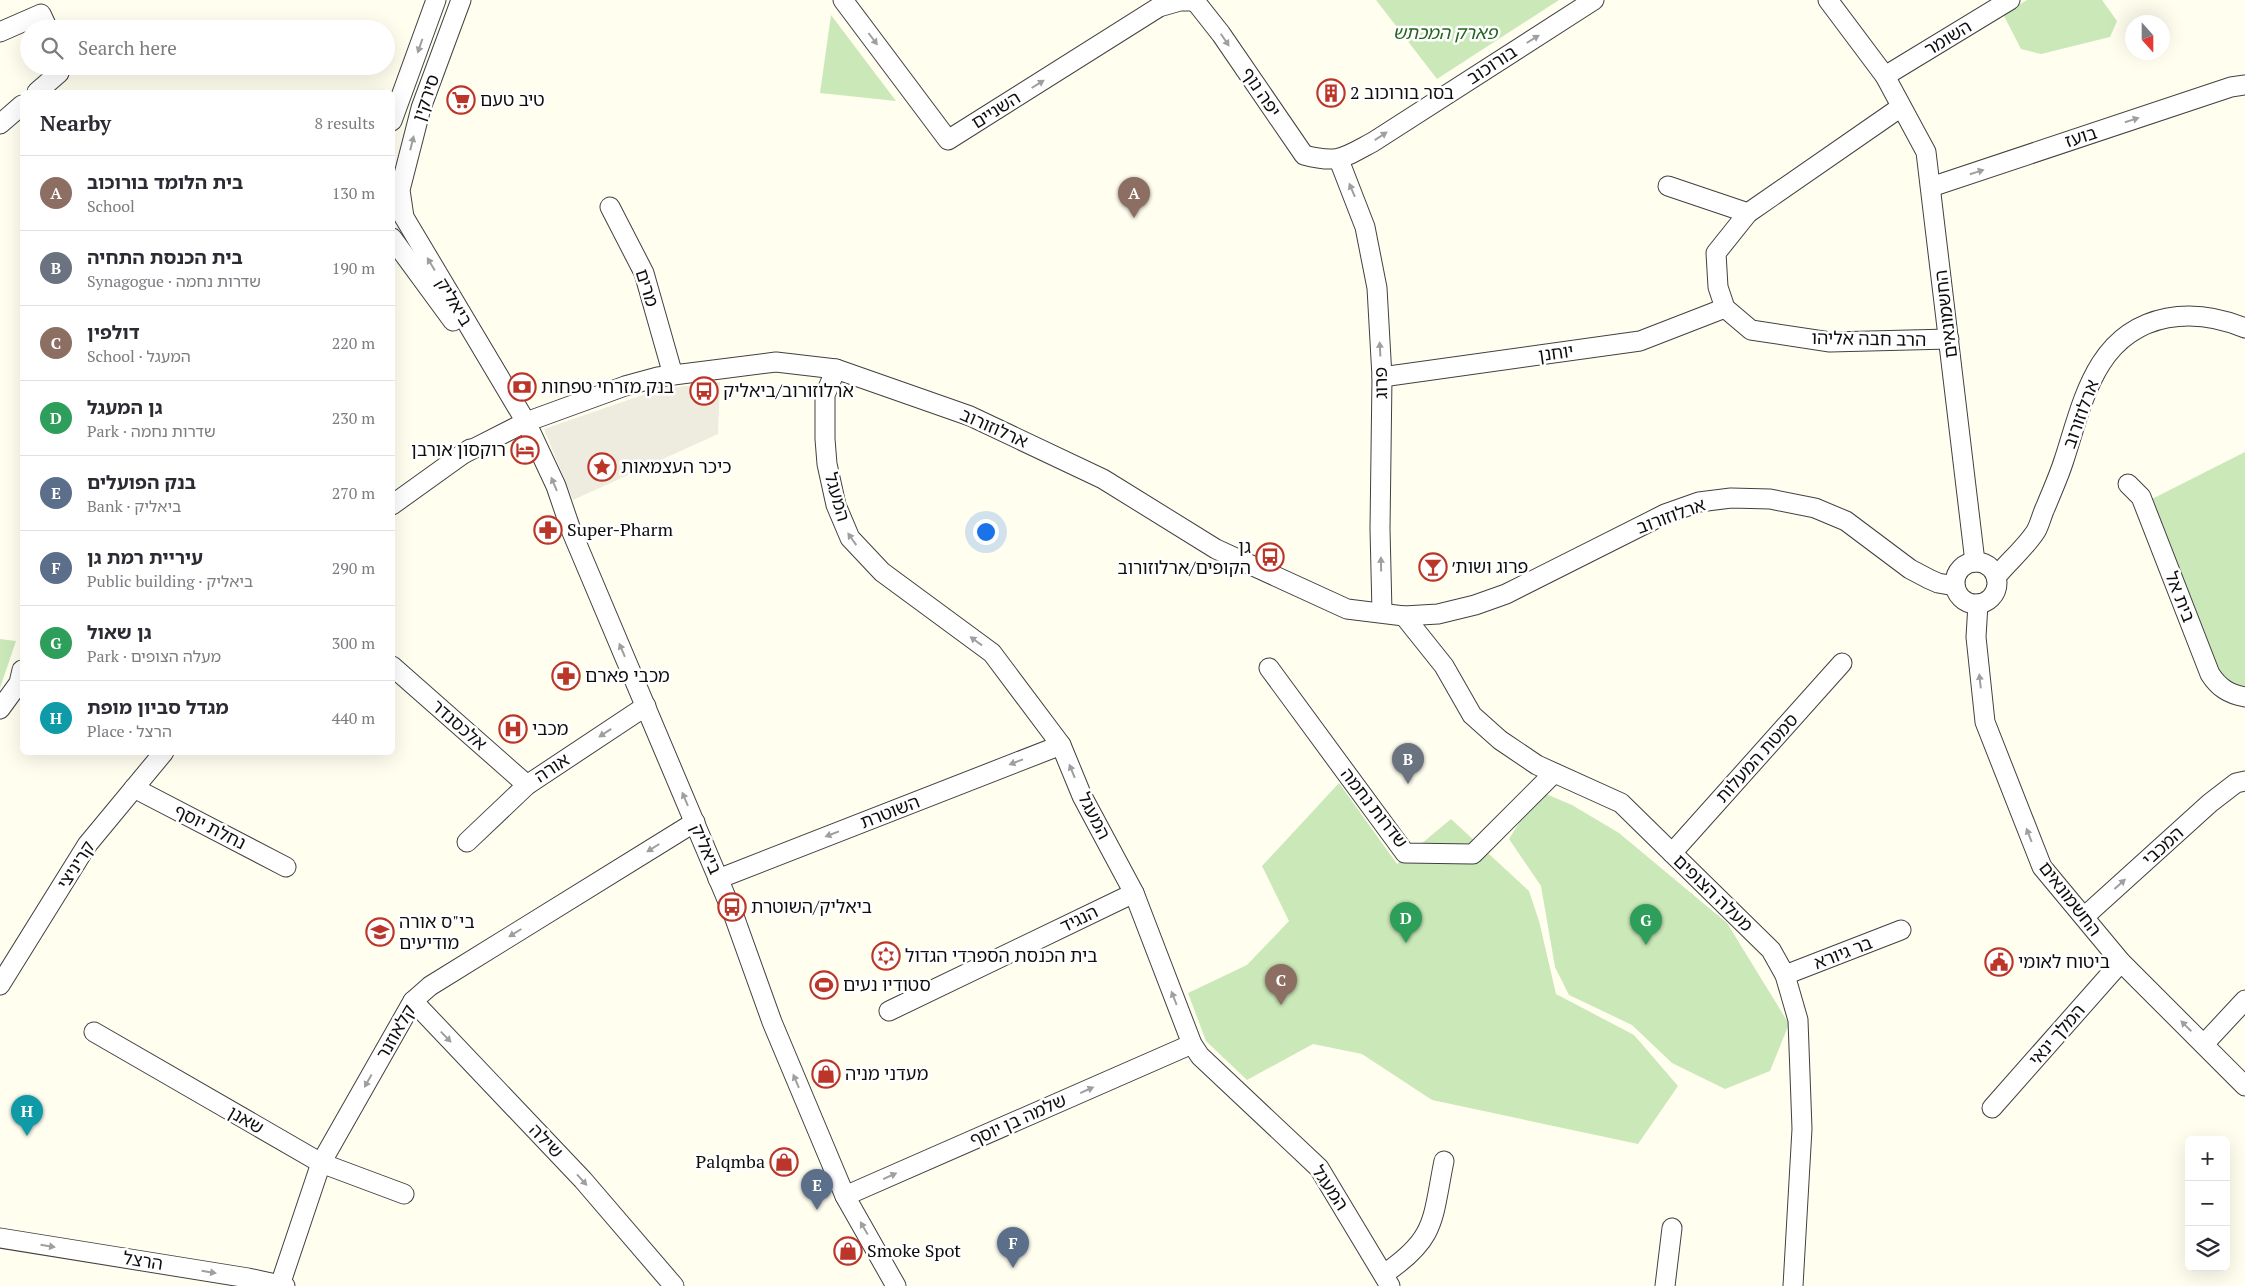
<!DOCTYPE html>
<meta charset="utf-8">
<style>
:root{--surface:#fff;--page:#f2f2f3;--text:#2b2b33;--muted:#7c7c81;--line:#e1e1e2;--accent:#111827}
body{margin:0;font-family:"PT Serif","Noto Sans Hebrew",serif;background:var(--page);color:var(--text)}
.controls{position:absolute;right:15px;bottom:15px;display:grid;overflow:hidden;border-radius:8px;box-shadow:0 5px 20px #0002}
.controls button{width:45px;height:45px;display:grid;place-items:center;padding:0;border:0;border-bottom:1px solid var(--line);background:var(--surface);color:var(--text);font:25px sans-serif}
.compass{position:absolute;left:2125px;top:15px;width:45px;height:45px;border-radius:50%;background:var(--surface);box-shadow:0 5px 20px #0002;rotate:159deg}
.you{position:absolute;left:985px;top:531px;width:18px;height:18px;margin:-12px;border:4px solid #fff;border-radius:50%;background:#1a73e8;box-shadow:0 0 0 8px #1a73e833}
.badge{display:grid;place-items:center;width:32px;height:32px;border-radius:50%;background:var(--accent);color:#fff;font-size:16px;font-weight:700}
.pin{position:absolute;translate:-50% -41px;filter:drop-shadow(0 1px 2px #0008)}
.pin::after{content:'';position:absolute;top:26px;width:18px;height:15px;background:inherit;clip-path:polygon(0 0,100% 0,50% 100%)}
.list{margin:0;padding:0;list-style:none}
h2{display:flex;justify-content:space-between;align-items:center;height:65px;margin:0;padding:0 20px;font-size:21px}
h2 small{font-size:16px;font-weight:400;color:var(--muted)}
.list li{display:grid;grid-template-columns:32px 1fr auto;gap:15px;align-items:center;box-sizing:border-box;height:75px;padding:0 20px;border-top:1px solid var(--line)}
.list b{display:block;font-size:19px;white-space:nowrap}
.list p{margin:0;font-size:16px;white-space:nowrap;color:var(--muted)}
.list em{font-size:16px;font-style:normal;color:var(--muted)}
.icon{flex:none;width:28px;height:28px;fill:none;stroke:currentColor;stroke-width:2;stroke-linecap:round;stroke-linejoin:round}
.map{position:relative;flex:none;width:2245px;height:1286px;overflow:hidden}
.search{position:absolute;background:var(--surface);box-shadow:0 5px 20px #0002;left:20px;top:20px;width:375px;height:55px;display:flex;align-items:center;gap:12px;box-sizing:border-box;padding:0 18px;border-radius:28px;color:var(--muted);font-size:19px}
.panel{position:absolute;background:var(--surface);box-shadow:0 5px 20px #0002;left:20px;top:90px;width:375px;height:665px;border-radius:8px}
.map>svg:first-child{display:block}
</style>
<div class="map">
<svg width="2245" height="1286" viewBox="0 0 2245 1286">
<rect width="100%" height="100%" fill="#fffeef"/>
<g fill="#cbe8b9">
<polygon points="1376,0 1559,0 1437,79"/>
<polygon points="2027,0 2102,0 2117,21 2110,37 2041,54 2021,49 2003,14"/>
<polygon points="831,15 896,101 820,93"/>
<polygon points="2245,452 2245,690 2214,672 2150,500"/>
<polygon points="0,639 16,641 0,688"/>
<polygon points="1339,783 1397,864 1451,819 1529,891 1539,921 1556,994 1634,1035 1678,1086 1638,1144 1432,1100 1362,1054 1313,1044 1247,1080 1206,1041 1188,993 1247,965 1289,921 1262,866"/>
<polygon points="1539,791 1572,805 1619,833 1727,923 1789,1024 1770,1071 1725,1089 1672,1063 1632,1025 1569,995 1555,967 1541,886 1509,839"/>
</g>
<polygon fill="#eeecde" points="720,382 718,434 573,500 544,429 660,389"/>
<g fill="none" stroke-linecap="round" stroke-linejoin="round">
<g stroke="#414141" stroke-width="21">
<g id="minor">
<polyline points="461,0 421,108 400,190 404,217 526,422 556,486 571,530 734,916 772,1022 845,1196 896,1286"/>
<polyline points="843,0 948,140 1159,7 1180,1 1195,1"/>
<polyline points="1828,0 1885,76 1926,152 1975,562"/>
<path d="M1195,1L1221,34L1304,155C1338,164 1343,158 1373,142L1594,0"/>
<polyline points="0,32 41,14 48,29"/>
<polyline points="1885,76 2010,0"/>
<polyline points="37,92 59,73 61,66"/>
<polyline points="1901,107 1748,213 1716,253 1718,287 1725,308 1751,330 1830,342 1949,339"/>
<polyline points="392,121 436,0"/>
<polyline points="0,124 22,105"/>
<polyline points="1339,160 1365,227 1377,288 1382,377 1380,529 1382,612"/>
<polyline points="1668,186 1748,213"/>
<polyline points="1931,187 2231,87 2245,85"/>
<polyline points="610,207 644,273 673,375"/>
<polyline points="392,238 453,321"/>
<polyline points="836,369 825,395 825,439 827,464 836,505 850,538 882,572 992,653 1061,745 1082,796 1134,893 1192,1044 1200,1056 1319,1168 1390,1286"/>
<polyline points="1382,377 1640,341 1725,308"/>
<polyline points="461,455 526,422 625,386 658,377 776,362 836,369 970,416 1103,479 1216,549 1347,609 1404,616 1438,614 1475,605 1506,594 1665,514 1699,502 1731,498 1770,499 1815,508 1846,521 1910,569 1929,579 1938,583 1955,586"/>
<path d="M2128,484L2141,497L2210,674C2219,688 2229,694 2245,697"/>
<polyline points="392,505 470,449"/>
<circle cx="1976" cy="583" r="21"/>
<path d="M1996,577C2008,562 2026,547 2036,531C2040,524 2042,514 2046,506C2052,491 2059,476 2064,460C2083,402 2095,332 2167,318C2193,313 2221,318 2245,328"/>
<polyline points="1978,604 1976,637 1985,722 2042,867 2121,962 2245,1086"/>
<polyline points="1404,616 1444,666 1472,715 1500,740 1537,765 1621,803 1771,950 1785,975 1798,1020 1802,1129 1793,1286"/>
<polyline points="392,666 527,785"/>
<polyline points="1269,668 1405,853 1473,854 1554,773"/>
<polyline points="0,709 19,683 22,670"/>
<polyline points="134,788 286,867"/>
<polyline points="467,842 527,785 646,706"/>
<polyline points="1672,853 1842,663"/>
<polyline points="718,879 1061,745"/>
<polyline points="2084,917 2210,803 2236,783 2245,781"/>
<polyline points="1785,975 1901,930"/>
<polyline points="0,985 87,845 164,752"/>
<polyline points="413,1001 583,1180 674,1286"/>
<polyline points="889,1011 1134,893"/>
<polyline points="94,1032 321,1163 404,1194"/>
<polyline points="2204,1044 2245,1000"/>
<polyline points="1992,1108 2121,962"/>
<polyline points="845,1196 1192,1044"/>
<polyline points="0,1238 248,1278 285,1286"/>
<path d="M1384,1274C1437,1238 1432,1220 1444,1161"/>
<polyline points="280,1285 321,1163 413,1001 430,986 695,822"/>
<polyline points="1665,1286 1672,1228"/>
</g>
</g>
<use href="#minor" stroke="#fff" stroke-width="19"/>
</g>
<defs><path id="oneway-solid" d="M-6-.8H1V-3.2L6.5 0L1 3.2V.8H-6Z" transform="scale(1.25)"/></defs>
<g fill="#9f9f9f">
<use href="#oneway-solid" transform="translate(873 39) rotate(53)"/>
<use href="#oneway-solid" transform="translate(1533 39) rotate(-32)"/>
<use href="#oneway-solid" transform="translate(1225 40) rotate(56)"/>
<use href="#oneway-solid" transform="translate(420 46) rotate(109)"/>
<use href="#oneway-solid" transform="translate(1038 84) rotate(-32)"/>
<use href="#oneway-solid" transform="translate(2132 120) rotate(-18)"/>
<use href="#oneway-solid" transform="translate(1381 136) rotate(-33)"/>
<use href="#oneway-solid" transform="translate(412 143) rotate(-76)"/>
<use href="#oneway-solid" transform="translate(1977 172) rotate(-18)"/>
<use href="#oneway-solid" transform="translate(1352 190) rotate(-113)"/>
<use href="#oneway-solid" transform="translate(431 264) rotate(-121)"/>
<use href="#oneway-solid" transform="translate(1380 349) rotate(-93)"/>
<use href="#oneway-solid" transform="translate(554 484) rotate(-113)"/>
<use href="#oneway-solid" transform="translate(852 539) rotate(-125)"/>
<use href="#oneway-solid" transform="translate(1381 564) rotate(-91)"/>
<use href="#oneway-solid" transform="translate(976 641) rotate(-144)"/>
<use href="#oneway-solid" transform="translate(622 650) rotate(-113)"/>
<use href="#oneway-solid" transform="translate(1980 681) rotate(-96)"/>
<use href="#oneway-solid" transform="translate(605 733) rotate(147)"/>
<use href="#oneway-solid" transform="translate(1016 762) rotate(159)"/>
<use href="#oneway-solid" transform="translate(1072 771) rotate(-112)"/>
<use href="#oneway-solid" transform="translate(685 799) rotate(-113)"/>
<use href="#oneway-solid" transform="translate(832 834) rotate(159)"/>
<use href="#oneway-solid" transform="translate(2029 835) rotate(-111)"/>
<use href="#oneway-solid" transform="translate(653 848) rotate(148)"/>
<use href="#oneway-solid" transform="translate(2120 884) rotate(-42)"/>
<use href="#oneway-solid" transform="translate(515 933) rotate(148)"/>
<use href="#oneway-solid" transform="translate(1174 998) rotate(-111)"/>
<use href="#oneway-solid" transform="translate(2186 1026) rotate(-135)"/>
<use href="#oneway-solid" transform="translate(446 1037) rotate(46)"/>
<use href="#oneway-solid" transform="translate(368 1081) rotate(119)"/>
<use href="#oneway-solid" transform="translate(796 1081) rotate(-113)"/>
<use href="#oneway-solid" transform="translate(1087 1090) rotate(-24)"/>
<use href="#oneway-solid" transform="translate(890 1176) rotate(-24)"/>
<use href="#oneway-solid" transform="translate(582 1180) rotate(48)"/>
<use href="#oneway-solid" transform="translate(864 1228) rotate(-120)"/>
<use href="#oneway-solid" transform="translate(48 1246) rotate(9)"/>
<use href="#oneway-solid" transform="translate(209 1272) rotate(9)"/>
</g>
<defs>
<g id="building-ring" transform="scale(1.4375)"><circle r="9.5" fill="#fff" stroke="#bb3629" stroke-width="1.5"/><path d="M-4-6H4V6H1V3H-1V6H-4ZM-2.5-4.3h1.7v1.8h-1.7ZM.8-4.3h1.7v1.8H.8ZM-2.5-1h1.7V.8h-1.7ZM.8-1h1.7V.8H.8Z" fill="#bb3629"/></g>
<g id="supermarket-ring" transform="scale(1.4375)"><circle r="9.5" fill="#fff" stroke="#bb3629" stroke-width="1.5"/><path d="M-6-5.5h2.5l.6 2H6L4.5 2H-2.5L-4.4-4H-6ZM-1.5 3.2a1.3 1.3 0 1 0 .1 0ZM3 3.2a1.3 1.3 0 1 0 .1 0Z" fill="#bb3629"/></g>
<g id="bank-ring" transform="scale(1.4375)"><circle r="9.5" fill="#fff" stroke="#bb3629" stroke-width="1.5"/><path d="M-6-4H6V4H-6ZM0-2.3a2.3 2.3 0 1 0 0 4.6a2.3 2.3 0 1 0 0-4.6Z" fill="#bb3629"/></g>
<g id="bus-ring" transform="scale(1.4375)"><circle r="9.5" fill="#fff" stroke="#bb3629" stroke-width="1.5"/><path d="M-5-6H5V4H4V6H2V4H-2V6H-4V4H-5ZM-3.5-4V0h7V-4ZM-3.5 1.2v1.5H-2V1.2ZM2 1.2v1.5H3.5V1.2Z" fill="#bb3629"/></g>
<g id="hotel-ring" transform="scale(1.4375)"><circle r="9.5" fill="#fff" stroke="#bb3629" stroke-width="1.5"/><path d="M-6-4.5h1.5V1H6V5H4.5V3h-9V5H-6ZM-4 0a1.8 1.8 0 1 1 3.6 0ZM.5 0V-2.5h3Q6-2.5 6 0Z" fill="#bb3629"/></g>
<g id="sight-ring" transform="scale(1.4375)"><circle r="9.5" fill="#fff" stroke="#bb3629" stroke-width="1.5"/><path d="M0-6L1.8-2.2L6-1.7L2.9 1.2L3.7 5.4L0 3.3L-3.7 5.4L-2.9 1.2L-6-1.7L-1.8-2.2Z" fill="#bb3629"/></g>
<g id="pharmacy-ring" transform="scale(1.4375)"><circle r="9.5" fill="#fff" stroke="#bb3629" stroke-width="1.5"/><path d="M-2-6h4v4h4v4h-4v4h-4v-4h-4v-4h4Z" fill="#bb3629"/></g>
<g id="bar-ring" transform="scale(1.4375)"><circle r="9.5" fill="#fff" stroke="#bb3629" stroke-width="1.5"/><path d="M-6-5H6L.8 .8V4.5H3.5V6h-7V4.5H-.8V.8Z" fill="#bb3629"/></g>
<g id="hospital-ring" transform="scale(1.4375)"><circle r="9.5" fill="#fff" stroke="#bb3629" stroke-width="1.5"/><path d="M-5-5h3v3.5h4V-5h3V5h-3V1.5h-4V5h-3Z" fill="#bb3629"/></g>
<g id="school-ring" transform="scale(1.4375)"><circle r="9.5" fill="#fff" stroke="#bb3629" stroke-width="1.5"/><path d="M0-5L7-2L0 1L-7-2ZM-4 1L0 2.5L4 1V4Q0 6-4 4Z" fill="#bb3629"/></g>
<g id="synagogue-ring" transform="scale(1.4375)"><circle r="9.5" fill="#fff" stroke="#bb3629" stroke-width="1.5"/><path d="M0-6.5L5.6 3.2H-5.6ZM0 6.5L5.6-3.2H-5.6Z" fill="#bb3629"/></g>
<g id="civic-ring" transform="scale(1.4375)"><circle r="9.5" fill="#fff" stroke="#bb3629" stroke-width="1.5"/><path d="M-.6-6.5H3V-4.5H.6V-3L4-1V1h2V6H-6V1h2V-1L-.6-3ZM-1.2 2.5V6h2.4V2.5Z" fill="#bb3629"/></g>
<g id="stadium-ring" transform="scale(1.4375)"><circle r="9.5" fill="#fff" stroke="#bb3629" stroke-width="1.5"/><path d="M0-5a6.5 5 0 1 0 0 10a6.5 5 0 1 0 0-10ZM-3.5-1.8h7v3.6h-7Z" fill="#bb3629"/></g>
<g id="shop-ring" transform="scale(1.4375)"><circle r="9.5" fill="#fff" stroke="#bb3629" stroke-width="1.5"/><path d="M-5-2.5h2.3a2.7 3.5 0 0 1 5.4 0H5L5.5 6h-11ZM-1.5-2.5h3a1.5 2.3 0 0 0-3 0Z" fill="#bb3629"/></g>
</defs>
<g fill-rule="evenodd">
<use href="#building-ring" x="1331" y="93"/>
<use href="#supermarket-ring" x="461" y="100"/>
<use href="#bank-ring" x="522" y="387"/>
<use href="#bus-ring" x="704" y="391"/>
<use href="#hotel-ring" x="525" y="450"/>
<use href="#sight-ring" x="602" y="467"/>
<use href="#pharmacy-ring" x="548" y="530"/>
<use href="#bus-ring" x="1270" y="557"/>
<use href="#bar-ring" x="1433" y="567"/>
<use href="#pharmacy-ring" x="566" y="676"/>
<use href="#hospital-ring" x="513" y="729"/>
<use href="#bus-ring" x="732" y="907"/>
<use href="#school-ring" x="380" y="932"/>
<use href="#synagogue-ring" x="886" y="956"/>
<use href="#civic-ring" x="1999" y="962"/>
<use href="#stadium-ring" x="824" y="985"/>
<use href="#shop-ring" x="826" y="1074"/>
<use href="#shop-ring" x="784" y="1162"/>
<use href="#shop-ring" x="848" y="1251"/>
</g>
<g text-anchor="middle" stroke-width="5" stroke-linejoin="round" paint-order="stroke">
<g font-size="18" font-style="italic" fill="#24641f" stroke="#fff">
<text x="1445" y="39">פארק המכתש</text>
</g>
<g font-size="18" fill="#0e0e0e" stroke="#fff">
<text transform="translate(1948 38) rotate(-31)" y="6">השומר</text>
<text transform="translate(1492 65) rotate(-33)" y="6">בורוכוב</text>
<text transform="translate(1261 92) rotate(56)" y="6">יפה נוף</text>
<text transform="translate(426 98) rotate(-71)" y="6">סירקין</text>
<text transform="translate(996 110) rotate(-32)" y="6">השניים</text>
<text transform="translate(2081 137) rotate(-18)" y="6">בועז</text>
<text transform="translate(647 288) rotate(72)" y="6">מרים</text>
<text transform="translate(454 302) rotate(59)" y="6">ביאליק</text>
<text transform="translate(1946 314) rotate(-97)" y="6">החשמונאים</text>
<text transform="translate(1869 339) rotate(1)" y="6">הרב חבה אליהו</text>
<text transform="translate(1556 353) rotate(-8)" y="6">יוחנן</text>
<text transform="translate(1381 383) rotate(-91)" y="6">פרוג</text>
<text transform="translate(2081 414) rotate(-70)" y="6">ארלוזורוב</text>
<text transform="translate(994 428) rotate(24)" y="6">ארלוזורוב</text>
<text transform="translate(837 497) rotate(74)" y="6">המעגל</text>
<text transform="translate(1671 516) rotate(-20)" y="6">ארלוזורוב</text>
<text transform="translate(2180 597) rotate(69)" y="6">בית אל</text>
<text transform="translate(459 725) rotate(41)" y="6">אלכסנדר</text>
<text transform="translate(1757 758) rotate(-48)" y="6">סמטת המעלות</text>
<text transform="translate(552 768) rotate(-33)" y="6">אורה</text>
<text transform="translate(1374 808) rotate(52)" y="6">שדרות נחמה</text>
<text transform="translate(890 812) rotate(-21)" y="6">השוטרת</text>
<text transform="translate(1094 816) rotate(63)" y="6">המעגל</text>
<text transform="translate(210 827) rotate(27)" y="6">נחלת יוסף</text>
<text transform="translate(2163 846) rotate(-42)" y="6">המכבי</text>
<text transform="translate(706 849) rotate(67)" y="6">ביאליק</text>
<text transform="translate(76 865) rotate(-57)" y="6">קריניצי</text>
<text transform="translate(1713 893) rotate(44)" y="6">מעלה הצופים</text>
<text transform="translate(2070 899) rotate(52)" y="6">החשמונאים</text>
<text transform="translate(1079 919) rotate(-26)" y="6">הנגיד</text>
<text transform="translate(1843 953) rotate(-21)" y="6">בר גיורא</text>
<text transform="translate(396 1032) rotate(-60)" y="6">קלאוזנר</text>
<text transform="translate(2057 1035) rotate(-49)" y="6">המלך ינאי</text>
<text transform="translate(246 1120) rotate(30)" y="6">שאנן</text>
<text transform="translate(1018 1120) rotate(-24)" y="6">שלמה בן יוסף</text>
<text transform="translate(546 1141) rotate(46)" y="6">שילה</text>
<text transform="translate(1330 1188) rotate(56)" y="6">המעגל</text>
<text transform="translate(143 1261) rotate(9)" y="6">הרצל</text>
</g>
<g font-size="18" fill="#0e0e0e" stroke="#fff" text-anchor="start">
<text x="1350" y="99">בסר בורוכוב 2</text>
<text x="480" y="106">טיב טעם</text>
<text x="541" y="393">בנק מזרחי טפחות</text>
<text x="723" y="397">ארלוזורוב/ביאליק</text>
<text x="506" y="456" text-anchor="end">רוקסון אורבן</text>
<text x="621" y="473">כיכר העצמאות</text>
<text x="567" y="536">Super-Pharm</text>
<text x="1251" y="553" text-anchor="end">גן<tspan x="1251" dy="21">הקופים/ארלוזורוב</tspan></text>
<text x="1452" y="573">פרוג ושות׳</text>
<text x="585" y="682">מכבי פארם</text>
<text x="532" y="735">מכבי</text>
<text x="751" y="913">ביאליק/השוטרת</text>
<text x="399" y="928">בי"ס אורה<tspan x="399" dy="21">מודיעים</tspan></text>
<text x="905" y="962">בית הכנסת הספרדי הגדול</text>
<text x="2018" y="968">ביטוח לאומי</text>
<text x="843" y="991">סטודיו נעים</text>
<text x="845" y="1080">מעדני מניה</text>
<text x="765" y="1168" text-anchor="end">Palqmba</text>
<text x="867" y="1257">Smoke Spot</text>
</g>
</g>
</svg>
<div class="controls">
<button>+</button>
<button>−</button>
<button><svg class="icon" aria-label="layers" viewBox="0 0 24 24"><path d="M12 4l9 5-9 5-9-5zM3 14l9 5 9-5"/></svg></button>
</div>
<svg class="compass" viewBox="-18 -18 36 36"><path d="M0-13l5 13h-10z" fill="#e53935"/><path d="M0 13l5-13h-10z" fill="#7c7c81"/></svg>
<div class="you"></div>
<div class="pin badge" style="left:1134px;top:218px;background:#8d6e63">A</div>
<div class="pin badge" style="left:1408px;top:784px;background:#6b7280">B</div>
<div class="pin badge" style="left:1281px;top:1005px;background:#8d6e63">C</div>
<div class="pin badge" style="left:1406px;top:943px;background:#2e9e5b">D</div>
<div class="pin badge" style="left:817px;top:1210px;background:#5c6f8a">E</div>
<div class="pin badge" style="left:1013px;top:1268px;background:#5c6f8a">F</div>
<div class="pin badge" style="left:1646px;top:945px;background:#2e9e5b">G</div>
<div class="pin badge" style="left:27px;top:1136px;background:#0f9aa8">H</div>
<div class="search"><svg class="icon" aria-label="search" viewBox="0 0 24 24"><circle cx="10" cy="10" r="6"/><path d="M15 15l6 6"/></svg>Search here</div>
<section class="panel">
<h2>Nearby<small>8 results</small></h2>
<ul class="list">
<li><span class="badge" style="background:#8d6e63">A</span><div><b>בית הלומד בורוכוב</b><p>School</p></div><em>130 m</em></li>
<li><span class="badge" style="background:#6b7280">B</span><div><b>בית הכנסת התחיה</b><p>Synagogue · שדרות נחמה</p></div><em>190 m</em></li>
<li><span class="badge" style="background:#8d6e63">C</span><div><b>דולפין</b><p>School · המעגל</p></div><em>220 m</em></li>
<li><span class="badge" style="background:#2e9e5b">D</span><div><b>גן המעגל</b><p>Park · שדרות נחמה</p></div><em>230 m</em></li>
<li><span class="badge" style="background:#5c6f8a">E</span><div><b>בנק הפועלים</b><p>Bank · ביאליק</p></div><em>270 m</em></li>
<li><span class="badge" style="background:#5c6f8a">F</span><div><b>עיריית רמת גן</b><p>Public building · ביאליק</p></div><em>290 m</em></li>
<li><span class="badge" style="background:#2e9e5b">G</span><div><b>גן שאול</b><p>Park · מעלה הצופים</p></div><em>300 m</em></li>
<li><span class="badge" style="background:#0f9aa8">H</span><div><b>מגדל סביון מופת</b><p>Place · הרצל</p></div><em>440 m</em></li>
</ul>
</section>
</div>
